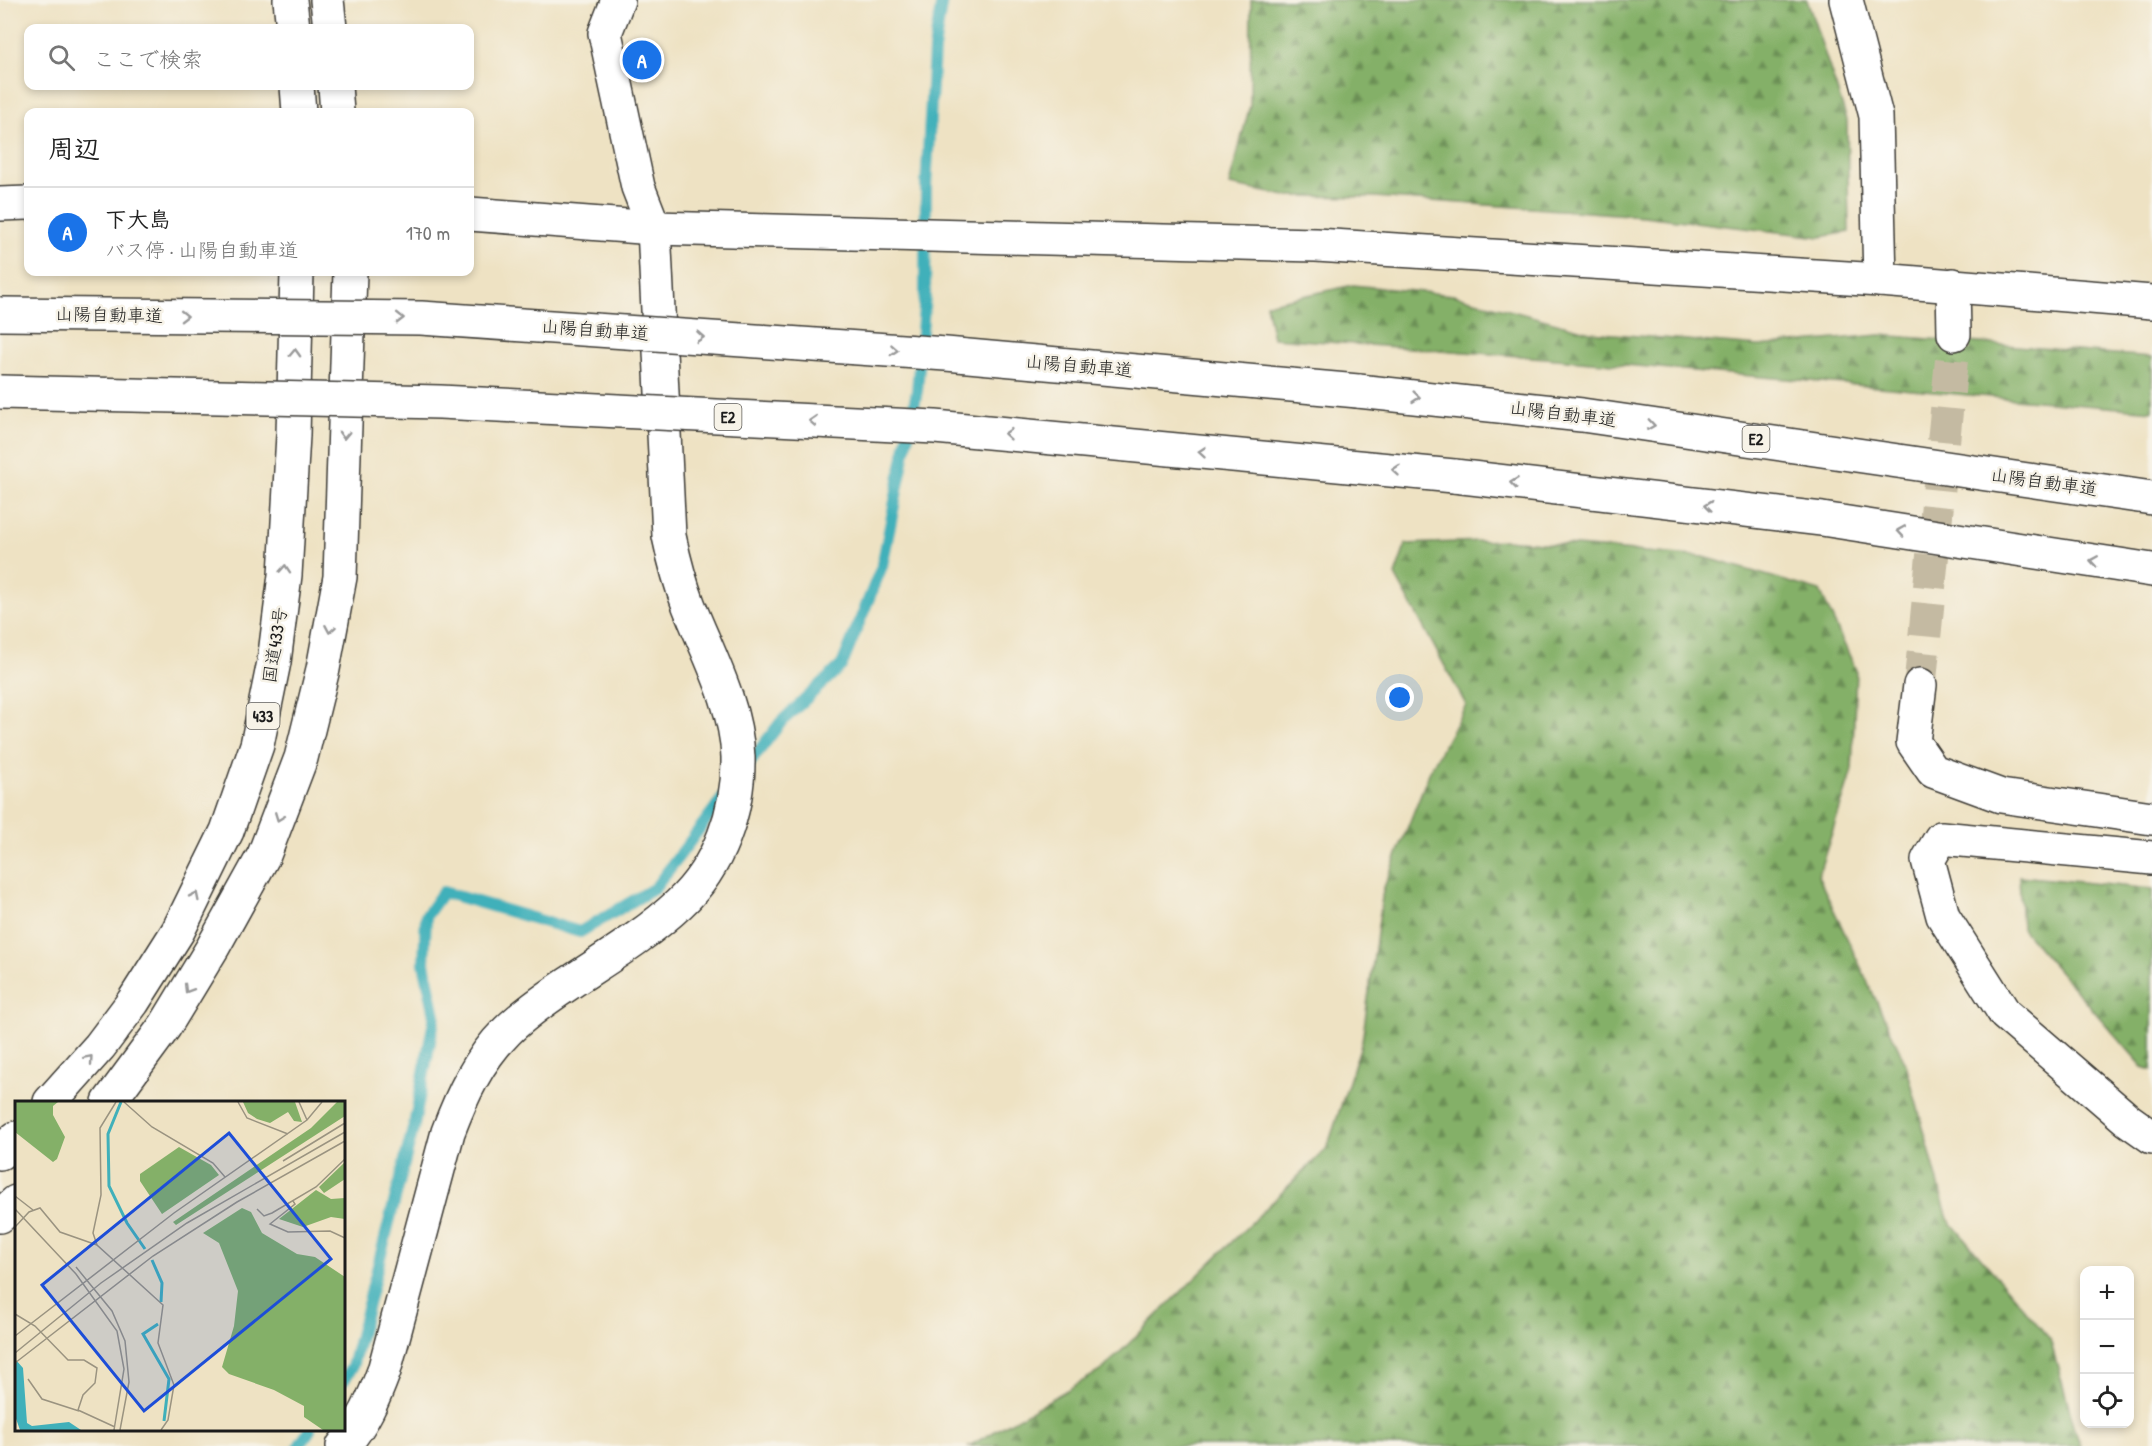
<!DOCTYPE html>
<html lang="ja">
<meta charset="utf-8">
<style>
:root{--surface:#fff;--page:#f2f2f2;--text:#222;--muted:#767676;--line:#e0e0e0;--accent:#1a73e8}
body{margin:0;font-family:"Patrick Hand","Klee One",sans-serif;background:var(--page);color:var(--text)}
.controls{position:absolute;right:18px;bottom:18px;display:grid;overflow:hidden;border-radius:12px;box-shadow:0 3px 9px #0003}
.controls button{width:54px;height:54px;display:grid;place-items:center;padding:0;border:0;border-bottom:2px solid var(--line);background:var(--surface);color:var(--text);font:30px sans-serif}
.you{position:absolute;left:1400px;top:698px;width:21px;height:21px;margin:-15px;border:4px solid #fff;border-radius:50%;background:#1a73e8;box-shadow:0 0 0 9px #1a73e833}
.badge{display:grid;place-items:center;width:39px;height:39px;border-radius:50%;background:var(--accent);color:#fff;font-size:20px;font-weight:700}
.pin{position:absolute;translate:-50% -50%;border:3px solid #fff;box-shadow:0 2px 6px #0006}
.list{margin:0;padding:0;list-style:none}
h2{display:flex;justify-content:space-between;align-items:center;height:78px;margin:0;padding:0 24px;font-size:26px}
h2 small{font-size:20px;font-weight:400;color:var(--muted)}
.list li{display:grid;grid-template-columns:39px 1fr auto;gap:18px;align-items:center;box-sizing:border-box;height:90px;padding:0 24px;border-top:2px solid var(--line)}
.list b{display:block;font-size:22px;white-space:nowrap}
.list p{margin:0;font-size:20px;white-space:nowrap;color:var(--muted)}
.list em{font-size:20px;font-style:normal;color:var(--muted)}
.icon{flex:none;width:33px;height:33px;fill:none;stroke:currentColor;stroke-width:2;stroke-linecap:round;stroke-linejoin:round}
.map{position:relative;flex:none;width:2152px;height:1446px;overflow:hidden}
.search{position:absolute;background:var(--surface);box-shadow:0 3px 9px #0003;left:24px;top:24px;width:450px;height:66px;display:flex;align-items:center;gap:15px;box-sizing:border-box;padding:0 21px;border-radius:12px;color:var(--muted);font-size:22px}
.panel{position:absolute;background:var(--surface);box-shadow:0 3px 9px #0003;left:24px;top:108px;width:450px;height:168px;border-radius:12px}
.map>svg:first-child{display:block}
</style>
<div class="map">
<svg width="2152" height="1446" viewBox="0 0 2152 1446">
<defs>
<pattern id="forest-firs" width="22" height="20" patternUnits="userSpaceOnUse" patternTransform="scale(1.5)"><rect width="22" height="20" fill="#84b068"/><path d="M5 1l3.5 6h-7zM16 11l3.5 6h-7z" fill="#6b8e55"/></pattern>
</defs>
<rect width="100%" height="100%" fill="#f7f3e8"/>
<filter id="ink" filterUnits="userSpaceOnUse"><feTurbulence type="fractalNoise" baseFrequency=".0167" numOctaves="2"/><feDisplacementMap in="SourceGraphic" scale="12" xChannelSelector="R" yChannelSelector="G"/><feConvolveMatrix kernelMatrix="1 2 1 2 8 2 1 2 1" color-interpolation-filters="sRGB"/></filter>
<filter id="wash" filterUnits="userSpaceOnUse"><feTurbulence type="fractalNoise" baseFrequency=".008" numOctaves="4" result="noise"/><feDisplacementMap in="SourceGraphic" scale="24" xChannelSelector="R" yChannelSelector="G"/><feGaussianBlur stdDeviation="1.35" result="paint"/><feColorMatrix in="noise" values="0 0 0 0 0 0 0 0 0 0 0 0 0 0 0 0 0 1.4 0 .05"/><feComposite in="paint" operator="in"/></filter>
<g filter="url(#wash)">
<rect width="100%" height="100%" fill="#eee2c3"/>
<g fill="url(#forest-firs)" stroke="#506642" stroke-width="1.5">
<polygon points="1251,0 1807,0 1847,120 1849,232 1820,237 1643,216 1375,197 1286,196 1229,185 1250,105"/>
<polygon points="1353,285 1453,295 1590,332 1759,346 1880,335 2152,357 2152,411 1545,358 1273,338 1266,304"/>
<polygon points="1506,540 1704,557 1820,591 1856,670 1852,771 1818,876 1906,1064 1948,1219 2050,1339 2080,1446 969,1446 1102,1370 1327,1148 1362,1042 1383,890 1431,768 1466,705 1395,575 1406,544"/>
<polygon points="2019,876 2152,889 2152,1070 2143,1067 2022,929"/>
</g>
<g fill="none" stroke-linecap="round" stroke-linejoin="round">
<g stroke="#40b0ba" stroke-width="12">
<polyline points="745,769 781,722 842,665 882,566 917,391 925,295 926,187 934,50 942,0"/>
<polyline points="344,1380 352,1367 414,1125 435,1015 424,963 426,916 443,892 580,932 655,888 725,795"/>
<polyline points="299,1446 310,1430"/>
</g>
</g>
</g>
<g filter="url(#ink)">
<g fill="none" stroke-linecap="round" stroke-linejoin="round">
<polyline stroke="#c4baa2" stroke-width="33" stroke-dasharray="33 16" stroke-linecap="butt" points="1920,685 1954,334"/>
<g stroke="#3c3a35" stroke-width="36">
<g id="minor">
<polyline points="1846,0 1876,116 1880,280"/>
<polyline points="0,204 28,203"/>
<polyline points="470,214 654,228 1316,245 1880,280 2152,302"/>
<polyline points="1953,285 1954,334"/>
<polyline points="1920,685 1913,742 1933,771 2001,796 2152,818"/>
<polyline points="2152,858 1941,838 1928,860 1943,916 2005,1014 2128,1120 2152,1137"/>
<path d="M343,1446C363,1424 374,1398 384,1371L448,1132C462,1095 478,1060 507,1031C525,1013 547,998 568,984C605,959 646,935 679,904C719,867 739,810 738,757C736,704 708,654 689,606C680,583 674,560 669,536L654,228L638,187L605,33L618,0"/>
</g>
</g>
<g stroke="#3c3a35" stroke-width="36">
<g id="highway">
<polyline points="290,0 293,28"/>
<polyline points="327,0 330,28"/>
<polyline points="297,86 299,112"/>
<polyline points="335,86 337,112"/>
<polyline points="1358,391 1582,415 2152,498"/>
<polyline points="1454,476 1822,519 2152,570"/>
<polyline points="50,1102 100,1046 133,1002 178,931 227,831 257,745 274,662 285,575 293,435 297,272"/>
<polyline points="109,1102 165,1026 213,947 264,855 301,758 323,669 340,577 350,272"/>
<polyline points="0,1153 16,1138"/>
<polyline points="0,1216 16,1202"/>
</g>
</g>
<use href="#minor" stroke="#fff" stroke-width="33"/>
<use href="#highway" stroke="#fff" stroke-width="33"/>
<g stroke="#3c3a35" stroke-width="36" stroke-linecap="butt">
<g id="highway-bridge">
<polyline points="0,314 421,318 946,354 1358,391"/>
<polyline points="0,392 440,402 935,427 1454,476"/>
</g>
</g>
<use href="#highway-bridge" stroke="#fff" stroke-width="33"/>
</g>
<defs><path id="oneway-chevron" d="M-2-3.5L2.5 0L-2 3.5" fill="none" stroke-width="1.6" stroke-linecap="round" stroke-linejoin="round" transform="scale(1.5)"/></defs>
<g stroke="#999">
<use href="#oneway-chevron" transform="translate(184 316) rotate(1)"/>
<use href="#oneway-chevron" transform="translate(400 318) rotate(1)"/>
<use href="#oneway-chevron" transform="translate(700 337) rotate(4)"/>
<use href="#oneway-chevron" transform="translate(894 350) rotate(4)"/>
<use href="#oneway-chevron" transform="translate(295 353) rotate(-88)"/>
<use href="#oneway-chevron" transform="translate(1416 397) rotate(6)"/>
<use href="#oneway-chevron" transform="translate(813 421) rotate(-177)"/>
<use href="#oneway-chevron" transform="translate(1651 425) rotate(8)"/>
<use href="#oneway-chevron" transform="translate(1008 434) rotate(-175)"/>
<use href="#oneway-chevron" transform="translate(344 435) rotate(92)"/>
<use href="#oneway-chevron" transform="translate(1202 452) rotate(-175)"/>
<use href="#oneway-chevron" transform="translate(1396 470) rotate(-175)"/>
<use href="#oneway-chevron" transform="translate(1514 483) rotate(-173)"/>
<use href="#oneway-chevron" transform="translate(1708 506) rotate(-173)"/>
<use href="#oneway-chevron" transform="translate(1901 531) rotate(-171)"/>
<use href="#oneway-chevron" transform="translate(2094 561) rotate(-171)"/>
<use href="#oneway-chevron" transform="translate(285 569) rotate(-86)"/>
<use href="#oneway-chevron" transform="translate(330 629) rotate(100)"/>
<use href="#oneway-chevron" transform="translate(279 817) rotate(111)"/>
<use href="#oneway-chevron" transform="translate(195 896) rotate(-64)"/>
<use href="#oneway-chevron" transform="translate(188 989) rotate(121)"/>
<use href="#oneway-chevron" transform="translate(89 1059) rotate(-49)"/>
</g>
</g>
<g text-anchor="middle" stroke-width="5" stroke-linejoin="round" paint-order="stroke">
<g fill="#f7f3e8" stroke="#5e5c59" stroke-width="1.5">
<rect x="714.5" y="404" width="27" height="26" rx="4.5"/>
<rect x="1742.5" y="426" width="27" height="26" rx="4.5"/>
<rect x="246.5" y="703" width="33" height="26" rx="4.5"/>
</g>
<g font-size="16" font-weight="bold" fill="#1c1c1c">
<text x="728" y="423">E2</text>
<text x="1756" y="445">E2</text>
<text x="263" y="722">433</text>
</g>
<g font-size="18" fill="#1c1c1c" stroke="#f7f3e8">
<text transform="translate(109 315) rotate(1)" y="6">山陽自動車道</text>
<text transform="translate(595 330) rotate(4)" y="6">山陽自動車道</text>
<text transform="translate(1079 366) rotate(5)" y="6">山陽自動車道</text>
<text transform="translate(1563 414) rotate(7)" y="6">山陽自動車道</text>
<text transform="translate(2044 482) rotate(8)" y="6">山陽自動車道</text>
<text transform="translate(275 645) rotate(-81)" y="6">国道433号</text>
</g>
</g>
<g transform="translate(15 1101)">
<rect width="330" height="330" fill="#eee2c3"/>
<path d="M0,1H43L38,5V14L50,36L42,58L38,61L0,31ZM228,1H280L287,21L279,20L273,11L255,22L242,18L233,12ZM322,1H330V15L161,124L158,121L296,27ZM164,46L196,64L204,74L147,113L125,80V73ZM330,61V78L309,92L304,86ZM301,89L316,98L330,97V118L316,116L288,126L264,118ZM227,107L236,111L247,132L282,153L300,156L330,176V329H308L289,316V305L259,289L214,273L207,266L219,225L223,190L204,142L188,132Z" fill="#84b068"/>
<path d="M0,258L8,267L12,322L17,325L54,321L66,329H5L0,315Z" fill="#40b0ba"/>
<path fill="none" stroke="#40b0ba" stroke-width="3" d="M106,1L93,33L94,85L112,122L130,148M137,159L147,182L146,201M143,223L128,233L154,278L149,320"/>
<path fill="none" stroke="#9a9380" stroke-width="1.5" d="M101,1L85,27L86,94L78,132L82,144L148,204L143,242L159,284L153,319L146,329M109,1L137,26L198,62L210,76M223,1L232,17L273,33M284,1L292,19M268,60L330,22M0,95L18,109M278,100L280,103L255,123L273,131L315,130L330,137M0,108L61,173L102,230L109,268L99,329M242,108L249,115L257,112L301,86L330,58M0,126L14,111L25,107L45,131L82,144M61,166L97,210L110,240L114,281L105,329M0,213L20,225L53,259H69L82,267L80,282L68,294L63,309L100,326M0,235L159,112L292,19L307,1M0,252L86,182L172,122L330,31M0,262L138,155L222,101L330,40M13,278L27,298L64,310"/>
<path fill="#1d4ed8" fill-opacity="0.15" stroke="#1d4ed8" stroke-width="3" d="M214,32L316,158L129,310L27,184Z"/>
<rect width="330" height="330" fill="none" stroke="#1c1c1c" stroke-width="3"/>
</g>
</svg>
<div class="controls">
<button>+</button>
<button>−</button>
<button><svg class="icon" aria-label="locate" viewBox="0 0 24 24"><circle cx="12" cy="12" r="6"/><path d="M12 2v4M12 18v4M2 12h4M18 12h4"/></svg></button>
</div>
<div class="you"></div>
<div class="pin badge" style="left:642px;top:60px">A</div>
<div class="search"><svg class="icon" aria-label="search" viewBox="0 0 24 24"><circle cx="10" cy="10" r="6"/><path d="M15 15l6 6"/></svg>ここで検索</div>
<section class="panel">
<h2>周辺<small></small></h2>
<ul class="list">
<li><span class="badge">A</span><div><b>下大島</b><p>バス停 · 山陽自動車道</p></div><em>170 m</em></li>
</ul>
</section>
</div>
